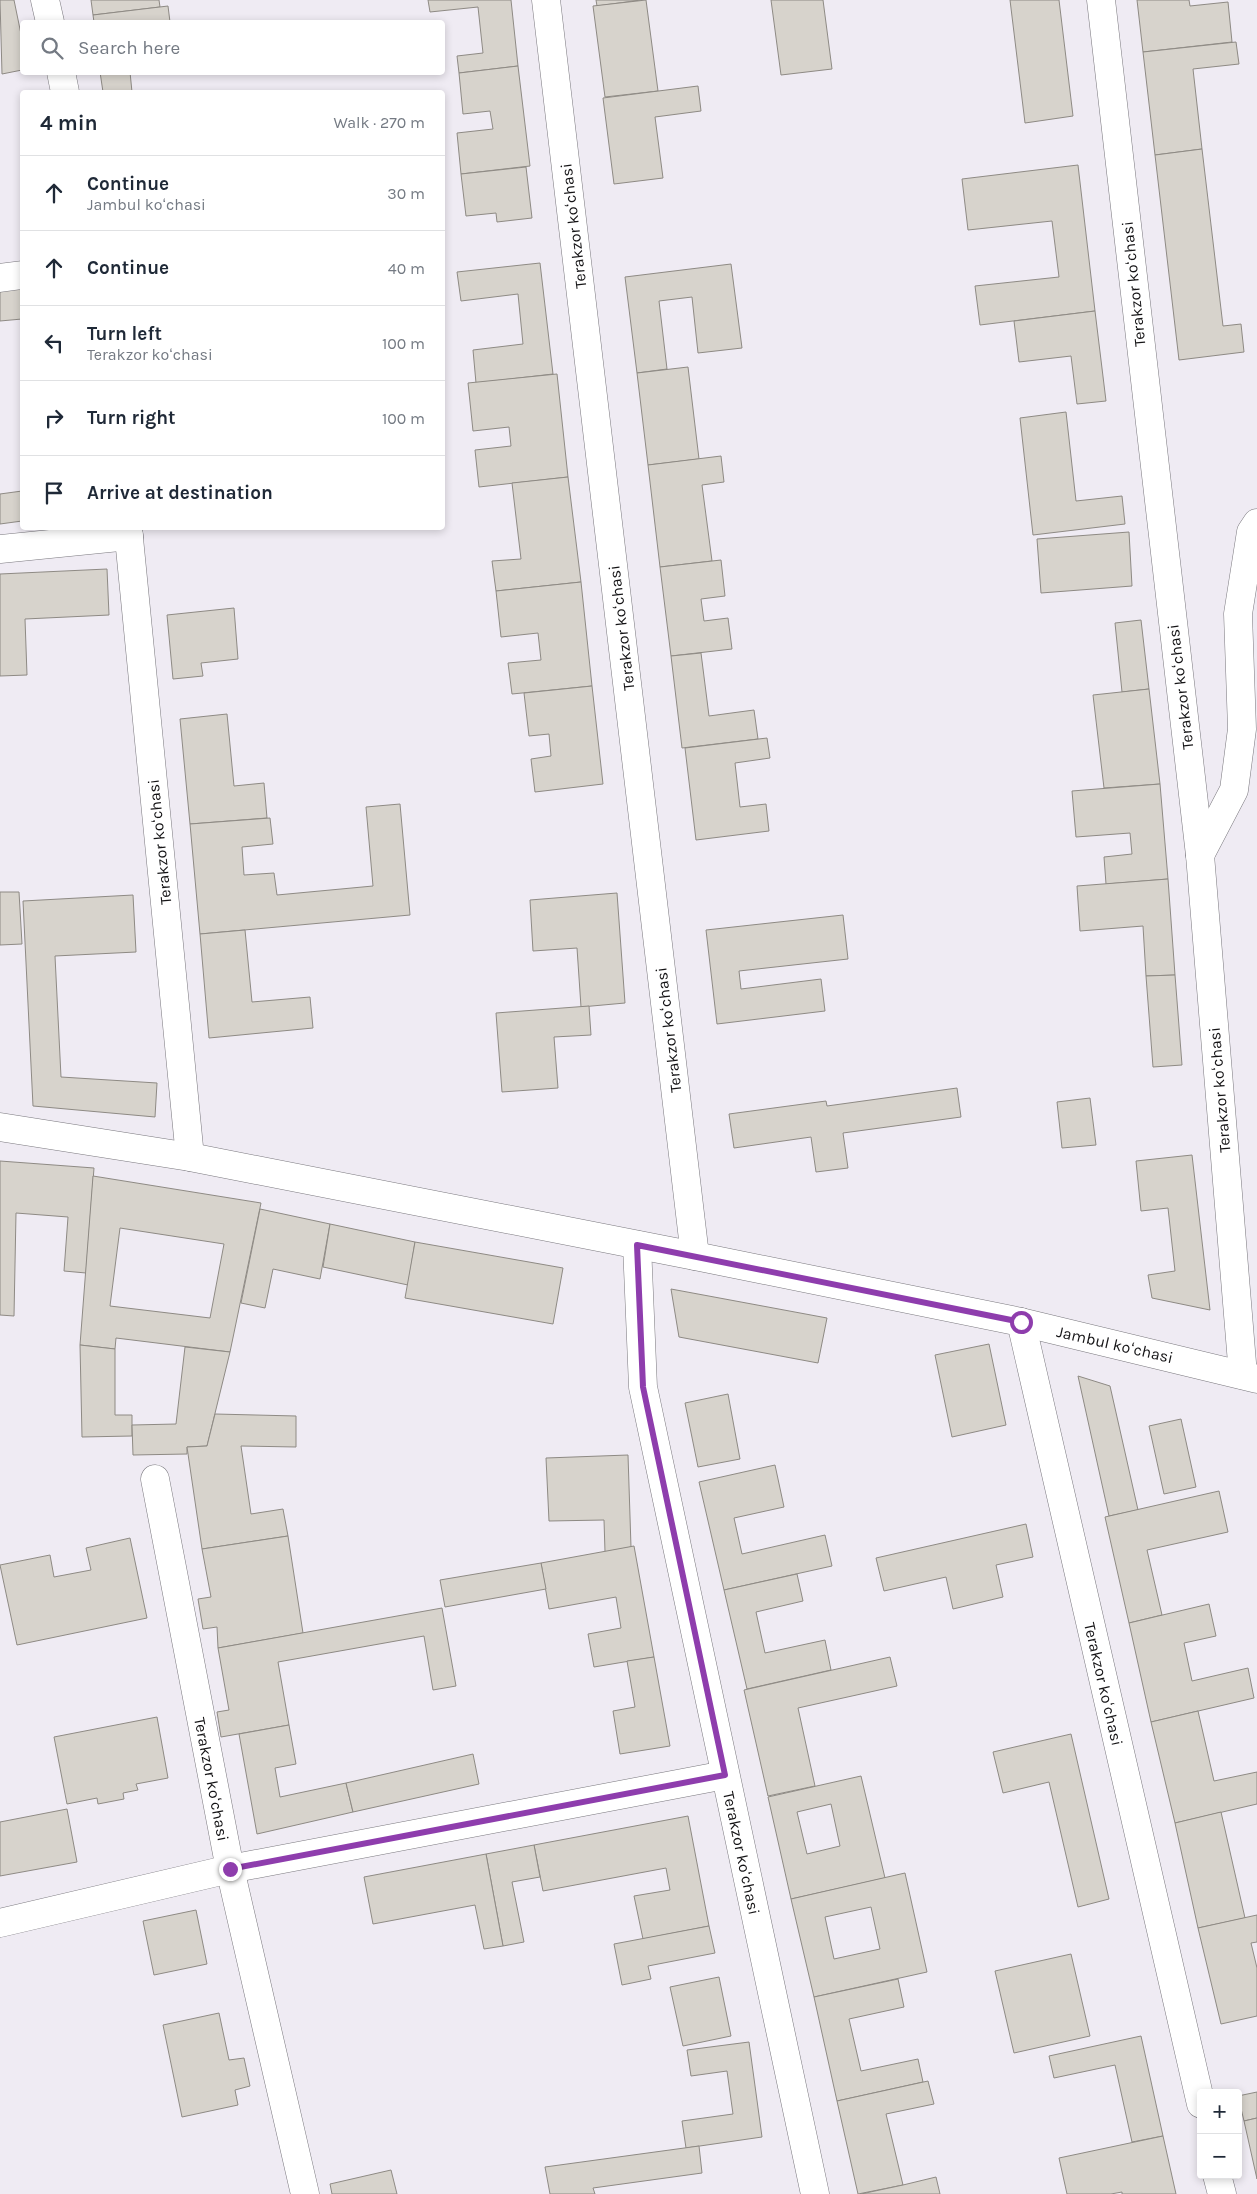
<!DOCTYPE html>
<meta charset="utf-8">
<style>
:root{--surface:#fff;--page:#f2f2f3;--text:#1f2937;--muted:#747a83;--line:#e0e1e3}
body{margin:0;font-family:Karla,sans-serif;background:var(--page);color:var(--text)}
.controls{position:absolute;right:15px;bottom:15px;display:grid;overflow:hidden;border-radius:5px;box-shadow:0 2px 8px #0003}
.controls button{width:45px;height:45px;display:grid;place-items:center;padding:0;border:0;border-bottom:1px solid var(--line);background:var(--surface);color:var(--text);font:25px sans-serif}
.stop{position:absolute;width:15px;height:15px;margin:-11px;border:4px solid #8e3dad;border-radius:50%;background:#fff}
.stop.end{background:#8e3dad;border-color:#fff;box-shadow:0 1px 5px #0008}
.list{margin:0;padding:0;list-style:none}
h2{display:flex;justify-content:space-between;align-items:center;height:65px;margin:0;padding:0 20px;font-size:21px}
h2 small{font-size:16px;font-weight:400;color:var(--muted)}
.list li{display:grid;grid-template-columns:32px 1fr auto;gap:15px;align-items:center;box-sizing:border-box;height:75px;padding:0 20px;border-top:1px solid var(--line)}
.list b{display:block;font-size:19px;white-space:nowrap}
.list p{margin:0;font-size:16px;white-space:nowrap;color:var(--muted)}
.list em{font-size:16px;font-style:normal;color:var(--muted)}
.icon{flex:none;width:28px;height:28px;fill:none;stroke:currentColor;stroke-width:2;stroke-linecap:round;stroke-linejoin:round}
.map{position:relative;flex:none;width:1257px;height:2194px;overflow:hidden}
.search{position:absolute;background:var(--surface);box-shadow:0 2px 8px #0003;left:20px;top:20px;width:425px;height:55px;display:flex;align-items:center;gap:12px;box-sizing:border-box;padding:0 18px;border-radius:5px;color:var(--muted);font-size:19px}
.panel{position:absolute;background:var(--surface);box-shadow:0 2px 8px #0003;left:20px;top:90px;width:425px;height:440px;border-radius:5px}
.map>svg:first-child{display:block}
</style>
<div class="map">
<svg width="1257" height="2194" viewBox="0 0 1257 2194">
<rect width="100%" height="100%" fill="#efebf3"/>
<g fill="#d7d3cc" stroke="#8e8a84" fill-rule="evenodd">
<polygon points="0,0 14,0 22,39 22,70 2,74"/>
<polygon points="91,0 159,0 160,7 93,15"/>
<polygon points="428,0 511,0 518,66 459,73 457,56 483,53 478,7 430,12"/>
<polygon points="596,0 641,0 597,6"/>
<polygon points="646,0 658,91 605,97 593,6"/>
<polygon points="771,0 823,0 832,69 781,75"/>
<polygon points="1010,0 1059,0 1073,116 1025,123"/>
<polygon points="1137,0 1189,0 1190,6 1228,2 1232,42 1143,52"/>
<polygon points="168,6 170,22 94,22 93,15"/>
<polygon points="1236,42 1239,64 1193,69 1202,149 1155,155 1143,52"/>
<polygon points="518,66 530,166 461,174 457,133 493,129 490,111 463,114 459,73"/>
<polygon points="100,72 130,72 132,92 103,92"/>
<polygon points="698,86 701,111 655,117 663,178 614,184 603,98"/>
<polygon points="1202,149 1223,326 1241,324 1244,352 1179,360 1155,155"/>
<polygon points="1078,165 1095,311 980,325 975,286 1059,277 1052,221 968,230 962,179"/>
<polygon points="526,167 532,218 497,222 496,213 466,216 461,174"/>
<polygon points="540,263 553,374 476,383 473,350 523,344 518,294 461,301 457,272"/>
<polygon points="731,264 742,348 698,353 692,297 659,301 667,369 637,373 625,277"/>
<polygon points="22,284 22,319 0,321 0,287"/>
<polygon points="1095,311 1106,401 1077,404 1071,356 1019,362 1014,321"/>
<polygon points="688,367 699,459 648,465 637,373"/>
<polygon points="557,374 568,477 479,487 475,450 511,446 509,427 473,431 468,383"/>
<polygon points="1066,412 1076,501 1122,496 1125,524 1033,535 1020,418"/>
<polygon points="721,456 724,482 702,485 712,561 660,567 648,465"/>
<polygon points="568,477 581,582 496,591 492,561 521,559 512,483"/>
<polygon points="22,491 22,521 0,524 0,494"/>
<polygon points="1129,532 1132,586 1041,593 1037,539"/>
<polygon points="721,560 725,596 701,599 704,621 728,618 732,649 671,656 660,567"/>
<polygon points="107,569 109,615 25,619 27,675 0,676 0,574"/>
<polygon points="581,582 592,686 512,694 508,663 541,660 538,633 501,637 496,591"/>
<polygon points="234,608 238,659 201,663 203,676 173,679 167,615"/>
<polygon points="1141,620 1149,689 1122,692 1115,623"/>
<polygon points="701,653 709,716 754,710 758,739 682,748 671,656"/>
<polygon points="592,686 603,784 535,792 531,759 551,756 549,734 529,736 524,693"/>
<polygon points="1149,689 1160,784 1104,788 1093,695"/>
<polygon points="227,714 234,786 264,783 267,818 190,824 180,719"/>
<polygon points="767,738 770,758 735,763 740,807 766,804 769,831 696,840 685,748"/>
<polygon points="1160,784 1168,879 1106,884 1104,857 1132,854 1130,833 1076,837 1072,791"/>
<polygon points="400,804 410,915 200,934 190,824 270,818 273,844 242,847 244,875 274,873 277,895 373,886 366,807"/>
<polygon points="1168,879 1175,975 1146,976 1143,926 1080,931 1077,886"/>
<polygon points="0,892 19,892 22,944 0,945"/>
<polygon points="617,893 625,1003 581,1007 577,948 533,951 530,900"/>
<polygon points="133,895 136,952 55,956 61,1077 157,1083 155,1117 33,1106 23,901"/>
<polygon points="843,915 848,959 739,971 741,989 821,979 825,1011 717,1024 706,930"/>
<polygon points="245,930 252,1002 310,997 313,1028 209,1038 200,934"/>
<polygon points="1175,975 1182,1065 1153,1067 1146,976"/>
<polygon points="589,1006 591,1035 554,1037 558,1088 502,1092 496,1013"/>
<polygon points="957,1088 961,1117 843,1133 848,1168 816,1172 811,1137 734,1148 729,1114 826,1101 827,1106"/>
<polygon points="1090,1098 1096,1145 1062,1148 1057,1102"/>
<polygon points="1192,1155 1210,1310 1152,1298 1148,1275 1175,1271 1168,1208 1141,1211 1136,1161"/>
<polygon points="0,1161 94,1168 86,1273 64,1271 68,1217 16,1213 14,1316 0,1315"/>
<path d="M93,1176L261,1203L230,1352L116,1338L115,1349L80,1345ZM120,1228L224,1244L210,1318L110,1306Z"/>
<polygon points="260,1209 330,1224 320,1279 273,1269 265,1308 241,1303"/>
<polygon points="330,1224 415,1242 408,1285 323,1267"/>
<polygon points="415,1242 563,1268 553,1324 405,1298"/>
<polygon points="671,1289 827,1318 818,1363 679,1337"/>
<polygon points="989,1344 1006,1425 952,1437 935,1355"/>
<polygon points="80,1345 115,1349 115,1415 132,1415 132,1436 82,1437"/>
<polygon points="185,1347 230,1352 207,1446 187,1447 187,1454 133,1455 132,1425 176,1424"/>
<polygon points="1078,1376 1110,1386 1138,1510 1109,1516"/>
<polygon points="728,1394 740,1459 698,1467 685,1403"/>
<polygon points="215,1414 296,1416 296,1447 241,1446 251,1514 283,1509 288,1536 202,1549 187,1447 207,1446"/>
<polygon points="1181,1419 1196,1487 1164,1494 1149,1426"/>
<polygon points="628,1455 631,1547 605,1552 604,1520 549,1521 546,1458"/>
<polygon points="775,1465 784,1507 734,1518 742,1554 825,1535 832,1566 724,1590 699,1482"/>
<polygon points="1219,1491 1228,1532 1147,1550 1162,1615 1129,1623 1105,1517"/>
<polygon points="1026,1524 1033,1557 996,1565 1003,1597 953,1609 946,1577 884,1591 876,1558"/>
<polygon points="288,1536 303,1633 218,1648 217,1627 203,1629 198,1599 211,1597 202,1549"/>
<polygon points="130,1538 147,1618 17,1645 0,1565 50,1555 54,1577 91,1570 86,1548"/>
<polygon points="634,1546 654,1657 594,1667 588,1634 621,1628 616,1597 549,1609 541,1563"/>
<polygon points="541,1563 546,1589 445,1607 440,1580"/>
<polygon points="797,1574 803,1601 756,1612 765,1653 825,1640 831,1670 747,1689 724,1590"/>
<polygon points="1209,1604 1216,1636 1184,1643 1192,1681 1248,1668 1254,1698 1151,1722 1129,1623"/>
<polygon points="442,1608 456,1686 433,1690 424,1636 278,1662 289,1725 221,1737 217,1712 229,1710 218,1648"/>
<polygon points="654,1657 670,1746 620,1754 613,1711 635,1707 627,1661"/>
<polygon points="890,1657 897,1686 798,1708 815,1786 768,1796 744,1690"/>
<polygon points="1198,1711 1214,1781 1257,1772 1257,1804 1175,1823 1151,1722"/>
<polygon points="157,1717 168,1778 136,1784 138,1790 123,1793 124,1799 98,1804 97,1798 67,1804 54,1737"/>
<polygon points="289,1725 296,1764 275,1768 280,1797 346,1783 353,1812 257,1834 239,1734"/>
<polygon points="1071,1734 1109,1899 1078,1907 1049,1782 1003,1793 993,1752"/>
<polygon points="473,1754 479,1784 353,1812 346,1783"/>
<path d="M861,1776L885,1878L791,1899L768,1797ZM831,1804L840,1846L807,1854L797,1812Z"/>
<polygon points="67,1809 77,1862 0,1876 0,1822"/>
<polygon points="1221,1812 1245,1918 1198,1928 1175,1823"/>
<polygon points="688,1816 709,1926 643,1939 634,1896 670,1890 666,1868 543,1891 534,1845"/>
<polygon points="534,1845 540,1877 512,1882 524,1942 503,1946 486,1854"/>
<polygon points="486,1854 503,1946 484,1949 475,1905 373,1924 364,1877"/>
<path d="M905,1873L927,1972L814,1997L791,1899ZM871,1907L880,1949L834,1959L825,1917Z"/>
<polygon points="196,1910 207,1964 154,1975 143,1921"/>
<polygon points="1257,1915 1257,1942 1251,1943 1257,1968 1257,2016 1221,2024 1198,1928"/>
<polygon points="709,1926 715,1953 648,1966 651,1979 622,1985 614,1944"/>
<polygon points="1071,1954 1090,2036 1014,2053 995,1971"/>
<polygon points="719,1977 731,2036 683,2046 670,1987"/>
<polygon points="898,1979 904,2007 849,2019 861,2071 918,2059 923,2082 837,2101 814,1997"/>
<polygon points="219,2013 229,2060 244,2058 250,2086 235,2090 238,2105 182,2117 163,2025"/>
<polygon points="1141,2036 1163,2136 1132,2142 1115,2065 1054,2078 1049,2056"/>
<polygon points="749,2042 762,2137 686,2148 682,2121 733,2114 727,2071 691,2076 687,2050"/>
<polygon points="928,2081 934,2104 886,2114 903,2185 858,2194 837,2101"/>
<polygon points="1257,2092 1257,2118 1244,2121 1238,2096"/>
<polygon points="1257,2118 1257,2179 1244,2121"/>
<polygon points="1163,2136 1176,2194 1122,2194 1122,2192 1111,2194 1067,2194 1059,2158"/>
<polygon points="699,2146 702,2173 593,2188 595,2194 550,2194 545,2167"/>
<polygon points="391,2170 397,2194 332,2194 330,2184"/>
<polygon points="936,2177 940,2194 861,2194 903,2185"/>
</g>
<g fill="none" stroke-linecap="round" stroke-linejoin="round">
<g stroke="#7a787e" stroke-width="29">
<g id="minor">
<polyline points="45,0 50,22"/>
<polyline points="546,0 695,1256"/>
<polyline points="1101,0 1200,855 1243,1375"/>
<polyline points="61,72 65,92"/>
<polyline points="0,278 22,275"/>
<polyline points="128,528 190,1157"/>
<polyline points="0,549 129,536"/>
<polyline points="1200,855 1234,790 1242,729 1238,614 1251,532 1257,523"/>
<polyline points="637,1245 643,1387 815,2194"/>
<polyline points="1021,1322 1201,2104"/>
<polyline points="155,1479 230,1869 305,2194"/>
<polyline points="0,1923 230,1869 725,1775"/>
<polyline points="1217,2175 1222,2194"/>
</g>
</g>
<g stroke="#7a787e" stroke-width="29">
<polyline id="tertiary" points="0,1127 190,1157 695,1256 1021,1322 1257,1379"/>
</g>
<use href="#minor" stroke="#fff" stroke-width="28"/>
<use href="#tertiary" stroke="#fff" stroke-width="28"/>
</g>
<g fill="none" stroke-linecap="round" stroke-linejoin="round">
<polyline stroke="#8e3dad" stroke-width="6" points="230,1869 725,1775 643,1387 637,1245 1021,1322"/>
</g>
<g text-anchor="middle" stroke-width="4" stroke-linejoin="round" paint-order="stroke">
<g font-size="16" fill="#141315" stroke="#fff">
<text transform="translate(573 226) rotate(-97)" y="6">Terakzor koʻchasi</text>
<text transform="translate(1133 284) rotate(-96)" y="6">Terakzor koʻchasi</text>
<text transform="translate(621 628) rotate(-97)" y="6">Terakzor koʻchasi</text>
<text transform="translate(1180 687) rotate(-97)" y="6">Terakzor koʻchasi</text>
<text transform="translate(159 842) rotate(-96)" y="6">Terakzor koʻchasi</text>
<text transform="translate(668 1030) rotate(-97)" y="6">Terakzor koʻchasi</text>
<text transform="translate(1219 1090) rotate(-95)" y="6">Terakzor koʻchasi</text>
<text transform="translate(1115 1344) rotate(13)" y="6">Jambul koʻchasi</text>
<text transform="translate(1104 1684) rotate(77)" y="6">Terakzor koʻchasi</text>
<text transform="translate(212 1779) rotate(79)" y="6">Terakzor koʻchasi</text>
<text transform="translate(742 1853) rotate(78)" y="6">Terakzor koʻchasi</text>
</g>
</g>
</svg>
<div class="controls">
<button>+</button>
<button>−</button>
</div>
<div class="stop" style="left:1021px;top:1322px"></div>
<div class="stop end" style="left:230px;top:1869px"></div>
<div class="search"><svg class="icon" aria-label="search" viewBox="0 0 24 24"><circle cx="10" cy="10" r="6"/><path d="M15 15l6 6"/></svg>Search here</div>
<section class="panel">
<h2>4 min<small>Walk · 270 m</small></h2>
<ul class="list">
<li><svg class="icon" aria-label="ahead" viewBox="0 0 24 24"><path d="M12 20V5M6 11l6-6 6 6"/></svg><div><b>Continue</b><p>Jambul koʻchasi</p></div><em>30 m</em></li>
<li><svg class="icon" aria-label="ahead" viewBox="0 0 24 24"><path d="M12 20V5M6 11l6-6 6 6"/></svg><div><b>Continue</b></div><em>40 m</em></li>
<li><svg class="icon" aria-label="left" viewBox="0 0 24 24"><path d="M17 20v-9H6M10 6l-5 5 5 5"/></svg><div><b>Turn left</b><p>Terakzor koʻchasi</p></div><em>100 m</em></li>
<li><svg class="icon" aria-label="right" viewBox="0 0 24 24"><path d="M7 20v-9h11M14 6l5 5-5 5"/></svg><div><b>Turn right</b></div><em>100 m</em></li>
<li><svg class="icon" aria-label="arrive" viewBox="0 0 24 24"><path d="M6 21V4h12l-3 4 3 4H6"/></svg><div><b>Arrive at destination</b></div></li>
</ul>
</section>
</div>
